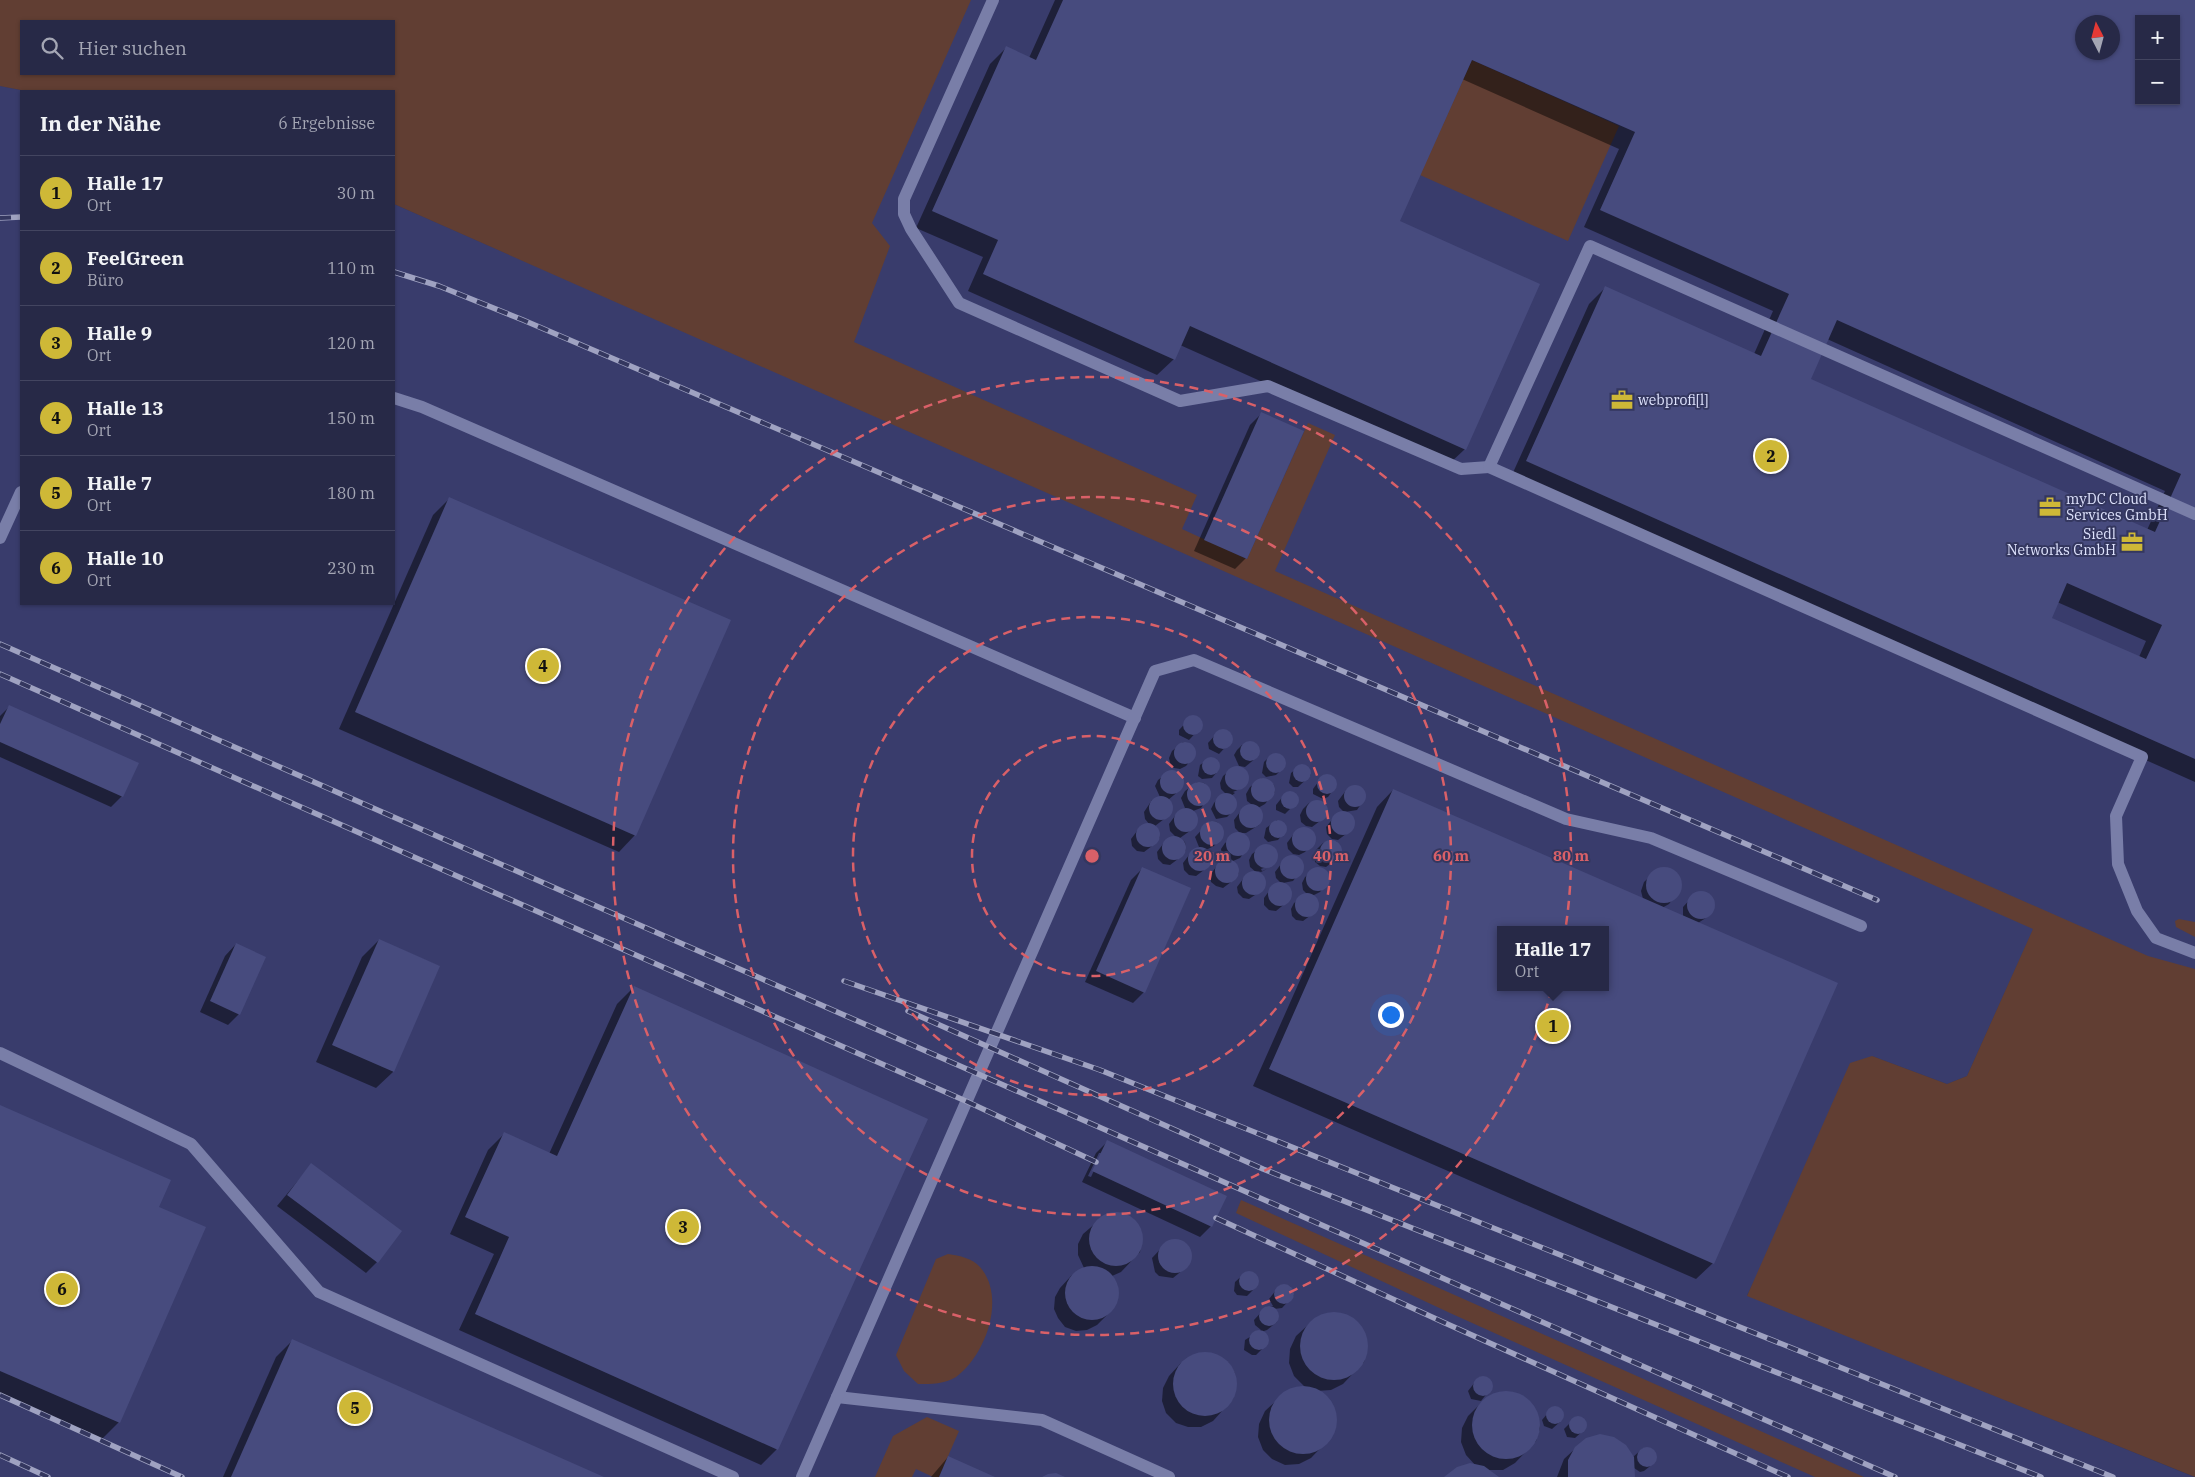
<!DOCTYPE html>
<html lang="de">
<meta charset="utf-8">
<style>
:root{--surface:#272947;--page:#333552;--text:#f1f3f6;--muted:#a4a6b4;--line:#434560;--accent:#ceb837}
body{margin:0;font-family:"IBM Plex Serif",serif;background:var(--page);color:var(--text)}
.controls{position:absolute;right:15px;top:15px;display:grid;overflow:hidden;border-radius:0px;box-shadow:0 1px 4px #0004}
.controls button{width:45px;height:45px;display:grid;place-items:center;padding:0;border:0;border-bottom:1px solid var(--line);background:var(--surface);color:var(--text);font:25px sans-serif}
.compass{position:absolute;left:2075px;top:15px;width:45px;height:45px;border-radius:50%;background:var(--surface);box-shadow:0 1px 4px #0004;rotate:354deg}
.you{position:absolute;left:1390px;top:1014px;width:18px;height:18px;margin:-12px;border:4px solid #fff;border-radius:50%;background:#1a73e8;box-shadow:0 0 0 8px #1a73e833}
.badge{display:grid;place-items:center;width:32px;height:32px;border-radius:50%;background:var(--accent);color:#111;font-size:16px;font-weight:700}
.pin{position:absolute;translate:-50% -50%;border:2px solid #fff;box-shadow:0 1px 5px #0006}
.popup{position:absolute;left:1497px;top:926px;width:112px;height:65px;box-sizing:border-box;display:grid;place-content:center;border-radius:0px;background:var(--surface);filter:drop-shadow(0 1px 4px #0005);font-size:16px;white-space:nowrap;color:var(--muted)}
.popup b{font-size:19px;color:var(--text)}
.popup::after{content:'';position:absolute;left:50%;top:100%;margin-left:-10px;border:10px solid transparent;border-top-color:var(--surface)}
.list{margin:0;padding:0;list-style:none}
h2{display:flex;justify-content:space-between;align-items:center;height:65px;margin:0;padding:0 20px;font-size:21px}
h2 small{font-size:16px;font-weight:400;color:var(--muted)}
.list li{display:grid;grid-template-columns:32px 1fr auto;gap:15px;align-items:center;box-sizing:border-box;height:75px;padding:0 20px;border-top:1px solid var(--line)}
.list b{display:block;font-size:19px;white-space:nowrap}
.list p{margin:0;font-size:16px;white-space:nowrap;color:var(--muted)}
.list em{font-size:16px;font-style:normal;color:var(--muted)}
.icon{flex:none;width:28px;height:28px;fill:none;stroke:currentColor;stroke-width:2;stroke-linecap:round;stroke-linejoin:round}
.map{position:relative;flex:none;width:2195px;height:1477px;overflow:hidden}
.search{position:absolute;background:var(--surface);box-shadow:0 1px 4px #0004;left:20px;top:20px;width:375px;height:55px;display:flex;align-items:center;gap:12px;box-sizing:border-box;padding:0 18px;border-radius:0px;color:var(--muted);font-size:19px}
.panel{position:absolute;background:var(--surface);box-shadow:0 1px 4px #0004;left:20px;top:90px;width:375px;height:515px;border-radius:0px}
.map>svg:first-child{display:block}
</style>
<div class="map">
<svg width="2195" height="1477" viewBox="0 0 2195 1477">
<rect width="100%" height="100%" fill="#34375f"/>
<path fill="#393c6c" fill-rule="evenodd" d="M871,0H2195V1002L2033,930L1967,1076L1947,1084L1872,1056L1747,1295L2194,1477H0V86L26,91H21V604H394V204L724,349ZM2139,19H2176V101H2139ZM2082,22H2112V52H2082ZM1500,930H1606V987H1500Z"/>
<g fill="#613e33" fill-rule="evenodd">
<path d="M0,0H971L872,223L890,246L854,342L1197,495L1182,529L1247,559L1308,423L1335,435L1275,571L2148,956L2195,969V1477L1747,1296L1850,1063L1872,1056L1947,1084L1967,1076L2033,929L394,204V91H26L0,86ZM21,21H394V74H21Z"/>
<polygon points="1472,60 1619,126 1568,241 1420,175"/>
<polygon points="2179,919 2195,922 2195,937 2176,927 2175,921"/>
<polygon points="1241,1200 1864,1477 1815,1477 1450,1313 1236,1213"/>
<path d="M948,1254C960,1256 972,1258 980,1267C1007,1298 985,1356 956,1377C945,1384 931,1384 918,1384L904,1371L896,1355L936,1259Z"/>
<polygon points="927,1417 959,1431 939,1477 933,1477 916,1469 912,1477 875,1477 893,1436"/>
</g>
<g fill="#0007" fill-rule="evenodd">
<path d="M1055,0H2195V782L1511,477L1589,304L1605,288L1754,354L1773,311L1584,227L1619,149L1462,79L1398,222L1465,449L1448,465L1180,345L1174,359L1157,375L968,291L983,257L916,228L990,64L1006,48L1029,58ZM2139,19H2176V101H2139ZM2082,22H2112V52H2082ZM1827,339L2165,491L2147,530L1809,379ZM2057,602L2146,641L2139,657L2050,618Z"/>
<polygon points="1261,414 1246,558 1235,569 1194,551 1250,425"/>
<polygon points="450,498 635,835 619,852 339,729 433,515"/>
<polygon points="9,707 122,796 111,807 0,757 0,716"/>
<polygon points="1192,716 1202,721 1202,726 1189,740 1179,735 1179,730"/>
<polygon points="1228,731 1232,735 1232,740 1219,754 1209,749 1208,743 1217,733"/>
<polygon points="1183,742 1189,743 1194,748 1195,755 1186,766 1180,769 1174,768 1170,763 1169,758 1172,751"/>
<polygon points="1254,743 1259,753 1256,758 1245,767 1239,766 1234,755 1237,750 1242,745"/>
<polygon points="1280,755 1285,764 1282,769 1276,775 1266,777 1262,773 1264,762 1269,757"/>
<polygon points="1210,758 1219,762 1217,772 1212,778 1202,779 1198,776 1200,765"/>
<polygon points="1301,765 1306,766 1311,775 1298,787 1293,787 1289,783 1291,773"/>
<polygon points="1242,769 1246,774 1247,780 1242,788 1233,792 1235,793 1231,796 1235,800 1233,811 1227,817 1216,819 1211,809 1214,803 1219,797 1228,796 1221,789 1220,783 1223,776 1229,771"/>
<polygon points="1170,771 1177,772 1182,777 1183,784 1180,790 1168,800 1172,809 1168,816 1155,826 1158,830 1160,837 1156,843 1144,852 1137,851 1132,846 1131,839 1140,827 1150,825 1145,819 1144,812 1152,800 1160,797 1155,786 1158,780"/>
<polygon points="1332,776 1336,786 1328,797 1323,799 1313,794 1313,789 1321,778"/>
<polygon points="1262,778 1269,780 1274,785 1275,792 1265,804 1258,808 1261,811 1262,818 1259,825 1246,833 1241,833 1248,839 1249,846 1240,858 1233,861 1237,866 1239,873 1235,879 1223,888 1216,886 1211,882 1210,875 1219,863 1227,859 1222,855 1221,849 1225,843 1237,834 1242,835 1235,828 1234,820 1243,808 1251,804 1247,801 1246,794 1250,787"/>
<polygon points="1197,782 1204,783 1209,788 1210,795 1201,808 1193,811 1196,815 1197,822 1194,828 1180,838 1185,842 1186,850 1182,856 1170,865 1163,864 1158,859 1157,852 1166,840 1176,837 1170,831 1169,824 1178,812 1185,808 1181,798 1185,791"/>
<polygon points="1353,786 1360,787 1364,791 1365,798 1357,810 1345,812 1352,819 1353,825 1350,831 1338,840 1332,839 1327,834 1326,827 1335,816 1341,813 1346,814 1339,807 1338,801 1347,789"/>
<path d="M1393,790L1643,899L1641,891L1644,882L1657,870L1667,869L1676,873L1680,881V890L1669,904L1662,908L1683,917V907L1694,895L1701,893L1709,895L1714,901V909L1709,916L1698,923L1713,1263L1696,1279L1253,1086L1377,807ZM1500,930H1606V987H1500Z"/>
<polygon points="1294,793 1298,801 1285,814 1276,810 1276,805 1284,795"/>
<polygon points="1321,801 1326,806 1327,813 1324,818 1312,827 1306,826 1301,822 1300,815 1303,809 1309,803"/>
<polygon points="1277,820 1285,825 1286,830 1278,840 1268,842 1264,838 1266,828"/>
<polygon points="1210,821 1217,822 1222,828 1223,834 1214,846 1206,850 1210,854 1211,861 1208,867 1196,876 1189,875 1184,870 1183,863 1192,851 1199,847 1195,837"/>
<polygon points="1302,828 1309,829 1313,834 1314,841 1305,852 1299,855 1293,854 1288,849 1287,843 1296,831"/>
<polygon points="1336,841 1340,846 1341,853 1338,858 1326,867 1320,866 1315,862 1314,855 1317,849 1323,843"/>
<polygon points="1264,845 1275,851 1276,857 1271,865 1261,869 1262,871 1267,869 1261,872 1257,871 1263,878 1264,885 1261,891 1249,899 1243,898 1238,893 1237,887 1246,875 1252,872 1257,873 1250,867 1249,860 1252,854"/>
<polygon points="1290,857 1297,858 1301,863 1302,869 1293,881 1283,883 1289,890 1290,896 1287,902 1276,911 1269,910 1264,905 1264,898 1272,887 1282,884 1276,878 1275,872 1284,860"/>
<polygon points="1317,868 1323,869 1327,874 1329,881 1320,892 1312,896 1317,900 1318,907 1315,912 1303,921 1296,920 1292,916 1291,909 1294,903 1307,894 1303,890 1302,883 1305,877"/>
<polygon points="1142,869 1144,992 1133,1003 1085,982 1131,880"/>
<polygon points="379,940 439,966 393,1072 376,1088 316,1062 362,957"/>
<polygon points="236,944 239,1014 228,1025 200,1012 225,956"/>
<polygon points="634,987 777,1449 761,1465 459,1330 494,1254 450,1234 488,1150 504,1134 549,1154 617,1004"/>
<polygon points="0,1106 158,1207 119,1422 102,1439 0,1394"/>
<path d="M1107,1142L1211,1226L1200,1237L1082,1182L1096,1153ZM1099,1153H1102L1091,1177L1088,1176Z"/>
<polygon points="311,1165 377,1262 366,1273 277,1206"/>
<polygon points="1115,1213 1125,1215 1135,1221 1141,1230 1142,1241 1140,1252 1121,1272 1112,1276 1117,1283 1118,1294 1115,1305 1108,1314 1097,1325 1087,1330 1076,1331 1065,1327 1058,1318 1054,1309 1055,1297 1060,1288 1071,1276 1084,1268 1078,1255 1078,1244 1083,1234 1104,1216"/>
<polygon points="1180,1241 1190,1251 1189,1265 1173,1278 1159,1276 1155,1272 1152,1258 1167,1242"/>
<polygon points="1245,1273 1255,1274 1257,1278 1256,1287 1247,1296 1237,1295 1234,1291 1235,1282"/>
<polygon points="1280,1285 1290,1286 1294,1295 1282,1308 1274,1309 1278,1312 1277,1322 1267,1330 1261,1332 1267,1336 1266,1345 1256,1355 1252,1355 1244,1350 1245,1340 1261,1330 1255,1325 1254,1320 1266,1307 1273,1306 1269,1299"/>
<polygon points="1332,1313 1346,1315 1358,1323 1365,1335 1367,1348 1364,1362 1343,1384 1331,1390 1316,1391 1326,1398 1333,1409 1336,1422 1332,1436 1311,1458 1299,1464 1285,1465 1272,1459 1263,1450 1258,1437 1259,1424 1265,1411 1277,1400 1288,1391 1306,1388 1294,1376 1289,1363 1290,1349 1296,1336 1308,1325 1319,1316"/>
<polygon points="292,1341 600,1477 223,1477 276,1357"/>
<polygon points="1204,1353 1216,1355 1228,1362 1235,1373 1236,1387 1233,1399 1213,1421 1201,1427 1188,1427 1176,1423 1166,1413 1162,1401 1163,1388 1169,1376 1180,1364 1191,1356"/>
<polygon points="1479,1377 1489,1379 1492,1387 1481,1401 1471,1399 1468,1391"/>
<polygon points="1505,1392 1518,1394 1530,1402 1537,1414 1540,1428 1536,1441 1515,1463 1503,1470 1489,1470 1497,1477 1446,1477 1476,1466 1466,1455 1461,1442 1462,1428 1468,1416 1480,1404 1491,1395"/>
<polygon points="1553,1407 1563,1412 1561,1421 1552,1429 1544,1426 1542,1420"/>
<polygon points="1576,1417 1586,1422 1584,1430 1575,1438 1567,1437 1564,1429"/>
<polygon points="1576,1448 1633,1457 1643,1448 1652,1449 1655,1453 1654,1463 1644,1471 1640,1472 1634,1468 1633,1477 1557,1477 1564,1459"/>
<polygon points="948,1457 992,1477 931,1477"/>
</g>
<g fill="#474b7e" fill-rule="evenodd">
<path d="M1063,0H2195V759L1526,461L1605,286L1761,356L1789,294L1600,210L1635,132L1472,60L1400,221L1540,284L1466,450L1190,326L1175,360L983,274L998,240L932,211L1006,46L1036,60ZM2139,19H2176V101H2139ZM2082,22H2112V52H2082ZM1837,320L2181,474L2155,532L1811,379ZM2067,583L2162,625L2146,659L2052,618Z"/>
<polygon points="1261,412 1304,431 1247,559 1204,540"/>
<polygon points="449,497 731,620 636,836 355,712"/>
<polygon points="9,705 139,763 123,797 0,742 0,724"/>
<circle cx="1193" cy="725" r="10"/>
<circle cx="1223" cy="739" r="10"/>
<circle cx="1250" cy="751" r="10"/>
<circle cx="1185" cy="753" r="11"/>
<circle cx="1276" cy="763" r="10"/>
<circle cx="1211" cy="766" r="9"/>
<circle cx="1302" cy="773" r="9"/>
<circle cx="1237" cy="778" r="12"/>
<circle cx="1172" cy="782" r="12"/>
<circle cx="1327" cy="784" r="10"/>
<circle cx="1263" cy="790" r="12"/>
<circle cx="1199" cy="794" r="12"/>
<circle cx="1355" cy="796" r="11"/>
<path d="M1393,789L1838,983L1714,1264L1269,1069ZM1500,930H1606V987H1500Z"/>
<circle cx="1290" cy="800" r="9"/>
<circle cx="1226" cy="804" r="11"/>
<circle cx="1161" cy="808" r="12"/>
<circle cx="1317" cy="811" r="11"/>
<circle cx="1251" cy="816" r="12"/>
<circle cx="1186" cy="820" r="12"/>
<circle cx="1343" cy="823" r="12"/>
<circle cx="1278" cy="829" r="9"/>
<circle cx="1212" cy="833" r="12"/>
<circle cx="1148" cy="835" r="12"/>
<circle cx="1304" cy="839" r="12"/>
<circle cx="1238" cy="844" r="12"/>
<circle cx="1174" cy="848" r="12"/>
<circle cx="1331" cy="851" r="11"/>
<circle cx="1266" cy="856" r="12"/>
<circle cx="1200" cy="859" r="12"/>
<circle cx="1292" cy="867" r="12"/>
<circle cx="1227" cy="871" r="12"/>
<polygon points="1142,867 1191,888 1145,993 1096,971"/>
<circle cx="1664" cy="885" r="18"/>
<circle cx="1318" cy="879" r="12"/>
<circle cx="1254" cy="883" r="12"/>
<circle cx="1280" cy="894" r="12"/>
<circle cx="1701" cy="905" r="14"/>
<circle cx="1307" cy="905" r="12"/>
<polygon points="379,939 440,966 394,1072 332,1045"/>
<polygon points="236,943 266,957 240,1015 210,1001"/>
<polygon points="634,986 928,1119 778,1450 475,1314 509,1237 465,1217 504,1132 557,1156"/>
<polygon points="0,1105 171,1180 159,1207 206,1227 120,1423 0,1371"/>
<polygon points="1107,1140 1227,1196 1212,1227 1092,1171"/>
<polygon points="311,1163 402,1231 378,1263 287,1195"/>
<circle cx="1116" cy="1239" r="27"/>
<circle cx="1175" cy="1256" r="17"/>
<circle cx="1092" cy="1293" r="27"/>
<circle cx="1249" cy="1281" r="10"/>
<circle cx="1284" cy="1294" r="10"/>
<circle cx="1269" cy="1316" r="10"/>
<circle cx="1334" cy="1346" r="34"/>
<circle cx="1259" cy="1340" r="10"/>
<polygon points="292,1339 604,1477 231,1477"/>
<circle cx="1205" cy="1384" r="32"/>
<circle cx="1483" cy="1386" r="10"/>
<circle cx="1303" cy="1420" r="34"/>
<circle cx="1506" cy="1425" r="34"/>
<circle cx="1555" cy="1415" r="9"/>
<circle cx="1578" cy="1425" r="9"/>
<polygon points="1600,1434 1614,1437 1626,1445 1634,1457 1635,1477 1568,1477 1568,1460 1575,1447 1586,1438"/>
<circle cx="1647" cy="1457" r="10"/>
<polygon points="948,1456 995,1477 939,1477"/>
<polygon points="1470,1463 1484,1466 1499,1477 1444,1477 1457,1467"/>
<polygon points="1056,1473 1065,1477 1042,1477 1048,1474"/>
</g>
<g fill="none" stroke-linecap="round" stroke-linejoin="round">
<g stroke="#797ea8" stroke-width="12">
<polyline points="993,0 904,199 904,214 911,229 959,303 1180,401 1268,386 1461,469 1489,467"/>
<polyline points="394,398 422,407 1135,718"/>
<polyline points="2195,514 1590,246 1489,467 2142,757 2116,816 2118,864 2137,911 2156,938 2195,953"/>
<polyline points="0,538 21,492"/>
<polyline points="0,1053 191,1144 319,1292 733,1477"/>
<polyline points="837,1397 1042,1420 1169,1477"/>
<polyline points="802,1477 1155,671 1194,660 1566,819 1651,838 1861,926"/>
</g>
<g stroke="#9fa2c1" stroke-width="5.5">
<g id="rail">
<polyline points="0,218 21,217"/>
<polyline points="394,272 439,286 523,320 1877,900"/>
<polyline points="0,644 1895,1477"/>
<polyline points="0,674 968,1102 1096,1162"/>
<polyline points="844,981 1100,1070 2113,1477"/>
<polyline points="908,1011 1263,1169 2041,1477"/>
<polyline points="1216,1218 1445,1323 1788,1477"/>
<polyline points="0,1395 182,1477"/>
<polyline points="0,1455 48,1477"/>
</g>
</g>
<use href="#rail" stroke="#34375f" stroke-width="4" stroke-dasharray="11" stroke-linecap="butt"/>
</g>
<g fill="none" stroke="#d96068" stroke-width="2.5" stroke-dasharray="9 6">
<circle cx="1092" cy="856" r="120"/>
<circle cx="1092" cy="856" r="239"/>
<circle cx="1092" cy="856" r="359"/>
<circle cx="1092" cy="856" r="479"/>
</g>
<defs>
<g id="office-bare" transform="scale(1.725)"><path d="M-6-3h4V-5.5h4V-3h4V5H-6ZM-1-4.5V-3h2v-1.5ZM-6 0V1H6V0Z" fill="#ceb837" stroke="#34375f" stroke-width="2.5" paint-order="stroke"/></g>
</defs>
<g fill-rule="evenodd">
<use href="#office-bare" x="1622" y="400"/>
<use href="#office-bare" x="2050" y="507"/>
<use href="#office-bare" x="2132" y="542"/>
</g>
<g text-anchor="middle" stroke-width="4" stroke-linejoin="round" paint-order="stroke">
<g font-size="14" fill="#dfe3fd" stroke="#34375f" text-anchor="start">
<text x="1638" y="405">webprofi[l]</text>
<text x="2066" y="504">myDC Cloud<tspan x="2066" dy="16">Services GmbH</tspan></text>
<text x="2116" y="539" text-anchor="end">Siedl<tspan x="2116" dy="16">Networks GmbH</tspan></text>
</g>
</g>
<circle cx="1092" cy="856" r="8" fill="#d96068" stroke="#34375f" stroke-width="2.5"/>
<g font-size="15" text-anchor="middle" font-weight="bold" fill="#d96068" stroke="#34375f" stroke-width="4" stroke-linejoin="round" paint-order="stroke">
<text x="1212" y="861">20 m</text>
<text x="1331" y="861">40 m</text>
<text x="1451" y="861">60 m</text>
<text x="1571" y="861">80 m</text>
</g>
</svg>
<div class="controls">
<button>+</button>
<button>−</button>
</div>
<svg class="compass" viewBox="-18 -18 36 36"><path d="M0-13l5 13h-10z" fill="#e53935"/><path d="M0 13l5-13h-10z" fill="#a4a6b4"/></svg>
<div class="you"></div>
<div class="pin badge" style="left:1553px;top:1026px">1</div>
<div class="popup"><b>Halle 17</b>Ort</div>
<div class="pin badge" style="left:1771px;top:456px">2</div>
<div class="pin badge" style="left:683px;top:1227px">3</div>
<div class="pin badge" style="left:543px;top:666px">4</div>
<div class="pin badge" style="left:355px;top:1408px">5</div>
<div class="pin badge" style="left:62px;top:1289px">6</div>
<div class="search"><svg class="icon" aria-label="search" viewBox="0 0 24 24"><circle cx="10" cy="10" r="6"/><path d="M15 15l6 6"/></svg>Hier suchen</div>
<section class="panel">
<h2>In der Nähe<small>6 Ergebnisse</small></h2>
<ul class="list">
<li><span class="badge">1</span><div><b>Halle 17</b><p>Ort</p></div><em>30 m</em></li>
<li><span class="badge">2</span><div><b>FeelGreen</b><p>Büro</p></div><em>110 m</em></li>
<li><span class="badge">3</span><div><b>Halle 9</b><p>Ort</p></div><em>120 m</em></li>
<li><span class="badge">4</span><div><b>Halle 13</b><p>Ort</p></div><em>150 m</em></li>
<li><span class="badge">5</span><div><b>Halle 7</b><p>Ort</p></div><em>180 m</em></li>
<li><span class="badge">6</span><div><b>Halle 10</b><p>Ort</p></div><em>230 m</em></li>
</ul>
</section>
</div>
